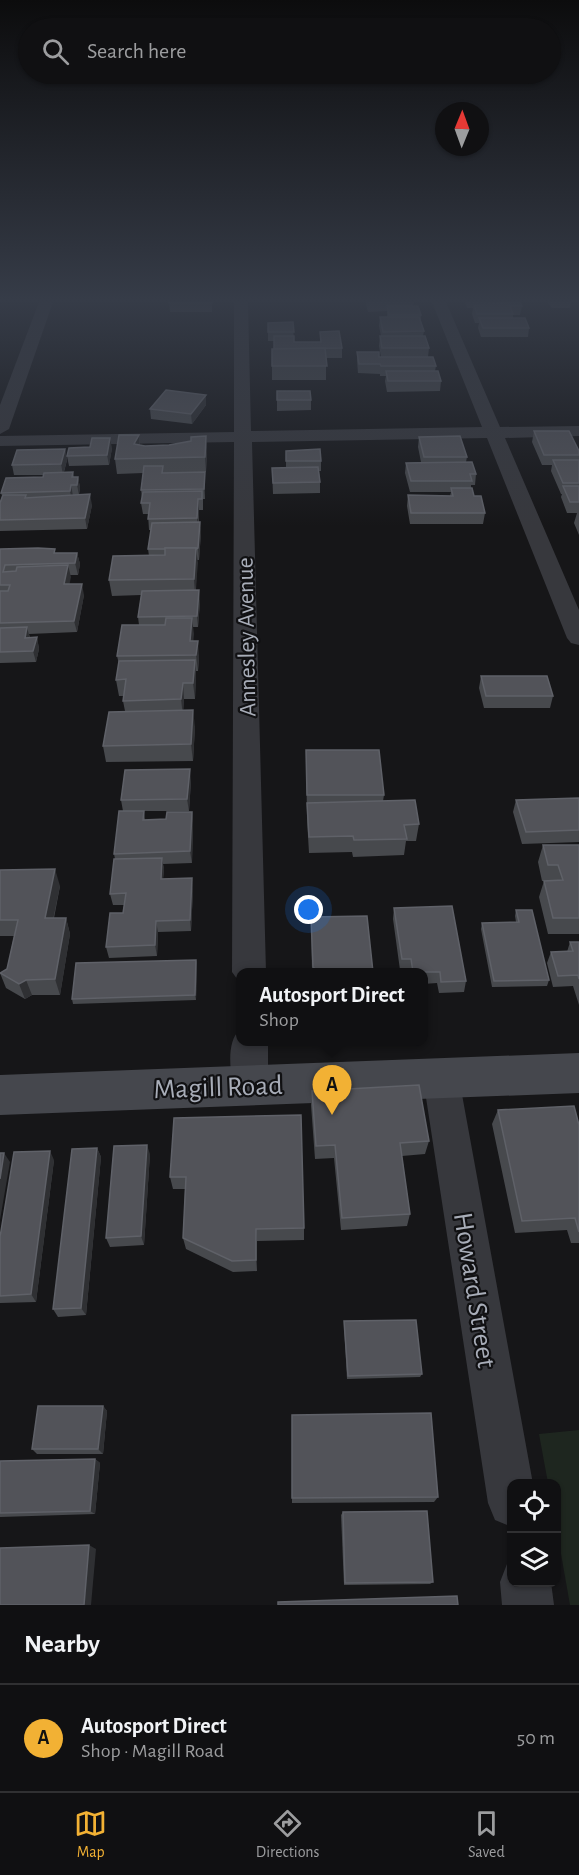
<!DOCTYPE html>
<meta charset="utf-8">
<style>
:root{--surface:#101012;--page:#1e1e20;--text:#f1f3f6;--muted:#9c9d9f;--line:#303032;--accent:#f2b134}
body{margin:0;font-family:"Alegreya Sans",sans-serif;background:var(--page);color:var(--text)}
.controls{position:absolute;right:18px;bottom:18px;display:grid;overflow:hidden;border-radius:12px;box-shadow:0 2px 4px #0004}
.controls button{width:54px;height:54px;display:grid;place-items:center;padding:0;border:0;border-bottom:2px solid var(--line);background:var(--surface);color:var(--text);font:30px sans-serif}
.compass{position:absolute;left:435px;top:102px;width:54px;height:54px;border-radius:50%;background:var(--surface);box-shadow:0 2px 4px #0004;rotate:1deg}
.you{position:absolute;left:309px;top:910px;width:21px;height:21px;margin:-15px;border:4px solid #fff;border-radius:50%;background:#1a73e8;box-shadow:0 0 0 9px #1a73e833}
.badge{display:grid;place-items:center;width:39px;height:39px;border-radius:50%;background:var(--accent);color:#111;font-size:20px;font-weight:700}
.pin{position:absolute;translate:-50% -50px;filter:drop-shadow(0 2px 3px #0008)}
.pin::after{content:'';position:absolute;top:32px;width:21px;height:18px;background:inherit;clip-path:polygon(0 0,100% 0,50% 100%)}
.popup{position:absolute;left:236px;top:968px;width:192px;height:78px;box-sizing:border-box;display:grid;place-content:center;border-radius:12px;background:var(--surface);filter:drop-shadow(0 2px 4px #0005);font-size:20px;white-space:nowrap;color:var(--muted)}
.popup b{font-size:22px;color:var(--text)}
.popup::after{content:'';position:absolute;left:50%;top:100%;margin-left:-12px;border:12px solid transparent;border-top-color:var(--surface)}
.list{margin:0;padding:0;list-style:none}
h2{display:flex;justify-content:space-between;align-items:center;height:78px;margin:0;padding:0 24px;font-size:26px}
h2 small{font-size:20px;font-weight:400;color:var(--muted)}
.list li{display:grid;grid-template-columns:39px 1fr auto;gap:18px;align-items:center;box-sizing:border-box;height:108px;padding:0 24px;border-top:2px solid var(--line)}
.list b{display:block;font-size:22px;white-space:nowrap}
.list p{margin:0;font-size:20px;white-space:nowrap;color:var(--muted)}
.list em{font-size:20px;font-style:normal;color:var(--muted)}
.icon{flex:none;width:33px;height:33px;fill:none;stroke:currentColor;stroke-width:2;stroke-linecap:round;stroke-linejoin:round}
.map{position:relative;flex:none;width:579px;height:1605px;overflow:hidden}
.search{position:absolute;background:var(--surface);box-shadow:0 2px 4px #0004;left:18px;right:18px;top:18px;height:66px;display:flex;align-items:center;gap:15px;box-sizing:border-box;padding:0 21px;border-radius:33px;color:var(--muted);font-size:22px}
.sheet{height:186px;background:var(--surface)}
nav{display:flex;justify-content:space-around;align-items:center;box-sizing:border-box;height:84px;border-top:2px solid var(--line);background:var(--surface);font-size:16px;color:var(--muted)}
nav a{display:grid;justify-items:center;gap:3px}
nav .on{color:var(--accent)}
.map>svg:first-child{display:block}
</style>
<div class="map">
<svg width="579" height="1605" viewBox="0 0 579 1605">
<rect width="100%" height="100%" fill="#161618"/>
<polygon fill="#1e261f" points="579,1430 579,1605 570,1605 557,1531 556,1484 548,1483 539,1434"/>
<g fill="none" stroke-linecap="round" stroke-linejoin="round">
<g fill="#37383d" fill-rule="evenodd">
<polygon points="39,302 53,302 9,429 0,434 0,405"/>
<polygon points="234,302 248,302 251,431 482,427 432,302 446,302 500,427 579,426 579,436 505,438 579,610 579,645 571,643 567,638 487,438 252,442 266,972 240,972 240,983 232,972 234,442 0,446 0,436 234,432"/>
<path d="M240,1030V1042H268V1084L263,1096L250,1101L237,1096C230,1080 225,1041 240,1030Z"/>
<polygon points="441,1061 454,1066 459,1078 533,1484 512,1484 512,1527 495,1520 488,1503 423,1078 428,1066"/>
<polygon points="512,1562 512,1582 551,1582 554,1605 502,1605 500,1582 507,1564"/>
</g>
<polygon fill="#45474d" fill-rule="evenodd" points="579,1053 579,1093 0,1115 0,1075"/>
</g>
<g fill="#47494d">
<polygon points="169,302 212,302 212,312 170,312"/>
<polygon points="366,302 414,302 413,306 421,315 421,321 424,331 423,336 429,348 428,357 436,366 435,371 441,381 440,391 387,392 385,381 386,376 380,376 380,374 358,373 357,361 357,352 381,357 379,346 380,336 381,336 379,326 380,317 387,317 387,311 368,312 366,305"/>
<polygon points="465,302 506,302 506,303 522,306 520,315 513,315 513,318 529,328 528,337 481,337 478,328 479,323 475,323 472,314 473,308 467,308"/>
<polygon points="547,302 571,302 570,308 552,308"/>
<polygon points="293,322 294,342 320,342 320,332 342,348 342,358 326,358 326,380 272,380 272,349 274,349 274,341 268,341 268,323"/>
<polygon points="277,391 311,400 311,410 277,411"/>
<polygon points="206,395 206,405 192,424 151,419 150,409"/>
<polygon points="534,431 579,451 579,535 574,523 577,513 567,513 561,497 562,494 561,494 551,471 552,465 542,465 532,442"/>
<polygon points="139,435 140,445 145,446 169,445 191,441 206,436 207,451 206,472 164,473 205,483 205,499 203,499 203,510 199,510 199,522 201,533 199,560 197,560 196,590 200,602 198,627 193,627 193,641 199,657 198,671 196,671 195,699 184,699 183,711 195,727 193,761 106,762 103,746 125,711 123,701 124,696 119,696 116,680 119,664 117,656 139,625 138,617 141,595 112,596 109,580 149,556 148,549 151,530 149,530 148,514 143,514 141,503 142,498 141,490 143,473 117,474 115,459"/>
<polygon points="419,437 467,457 466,462 476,474 475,485 471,485 471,488 474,496 485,513 483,524 410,524 407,506 408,495 450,496 451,492 410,492 405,473 406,463 421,462 418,447"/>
<polygon points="90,447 112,448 109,465 69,466 67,456"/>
<polygon points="65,449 67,460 64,472 73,472 74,477 78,477 80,488 79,494 92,505 87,529 0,531 0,503 2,496 1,493 43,477 43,475 14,475 12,465"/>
<polygon points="286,451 321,461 321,471 319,471 320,482 320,493 273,494 272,468 286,468"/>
<polygon points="0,549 56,553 77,553 80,564 78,575 70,575 69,584 84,595 77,632 29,634 30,638 37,637 39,649 36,662 0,663"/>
<polygon points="481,676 553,696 550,708 484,708 479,688"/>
<polygon points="306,750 384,795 383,801 419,824 416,841 406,841 404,855 353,857 352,852 309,853 307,819"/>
<polygon points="191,781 189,811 144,811 145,820 166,819 192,812 193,823 192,863 163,864 164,869 163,879 193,890 191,931 158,932 157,956 109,958 106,947 123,913 124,905 113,905 110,894 115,859 114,854 123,811 121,800"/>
<polygon points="579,798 579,842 522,844 513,812 516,800"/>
<polygon points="543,845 579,845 579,934 548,934 539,897 544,881 542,881 538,862"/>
<polygon points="0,870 60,886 54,918 66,918 70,934 60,995 32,995 25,999 6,988 0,973 7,969 14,936 0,936"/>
<polygon points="394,908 466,981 464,992 439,993 437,983 423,984 423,972 409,972 409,970 400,970 393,919"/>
<polygon points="516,910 549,980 547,986 492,987 481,929 482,923 516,922 515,916"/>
<polygon points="311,917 373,972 312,972"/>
<polygon points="570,942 579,942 579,1005 573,986 553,987 547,963 551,952 567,952"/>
<polygon points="196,960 197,965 196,1000 73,1004 72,999"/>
<polygon points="312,1091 429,1141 425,1154 402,1156 410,1214 407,1226 341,1230 334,1158 315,1159 311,1105"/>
<polygon points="498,1110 579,1125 579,1243 571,1243 567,1230 515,1233 492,1124"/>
<polygon points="174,1118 304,1228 304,1240 257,1241 257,1271 233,1272 186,1249 183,1238 185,1189 173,1189 170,1177"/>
<polygon points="97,1148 101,1157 86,1315 58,1317 53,1309"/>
<polygon points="150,1154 144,1245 110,1247 106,1238"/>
<polygon points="54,1160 36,1302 0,1303 0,1237"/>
<polygon points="344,1321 422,1374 420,1377 347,1379 344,1325"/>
<polygon points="103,1406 107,1411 103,1454 37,1454 32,1449"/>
<polygon points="292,1415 438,1497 434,1502 292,1503"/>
<polygon points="95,1459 100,1463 95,1514 0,1517 0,1461"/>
<polygon points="343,1512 433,1582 430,1584 344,1585 341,1515"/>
</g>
<g fill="#2f3033">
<polygon points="206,395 206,405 192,424 191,414"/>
<polygon points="139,435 140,450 136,459 134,444"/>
<polygon points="206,436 207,451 206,472 205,457"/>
<polygon points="110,438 112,448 109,465 107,455"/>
<polygon points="65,449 67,460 63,475 61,464"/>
<polygon points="205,472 205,499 204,489"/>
<polygon points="78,477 80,488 79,495 77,485"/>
<polygon points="71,485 73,496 72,502 70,491"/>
<polygon points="90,494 92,505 87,529 85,518"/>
<polygon points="198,499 199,510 198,529 197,518"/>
<polygon points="200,522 201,533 199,560 198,548"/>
<polygon points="196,548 198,563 195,595 194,579"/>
<polygon points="77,553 80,564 78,575 75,563"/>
<polygon points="68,565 71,577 67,596 64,584"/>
<polygon points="82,584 84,595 77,632 74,621"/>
<polygon points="199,590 200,602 198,627 197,616"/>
<polygon points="192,618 194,634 192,657 190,641"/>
<polygon points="27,627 30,639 25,638"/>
<polygon points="37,637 39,649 36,662 33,651"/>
<polygon points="198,641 199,657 198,671 196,655"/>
<polygon points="195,660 196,676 195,699 193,683"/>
<polygon points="183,683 184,699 183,716 181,699"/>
<polygon points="193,710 195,727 193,761 191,744"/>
<polygon points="190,769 191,781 189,811 187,799"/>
<polygon points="192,812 193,823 192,863 190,851"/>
<polygon points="162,858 164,869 162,891 161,879"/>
<polygon points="55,869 60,886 50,934 45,918"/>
<polygon points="192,878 193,890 191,931 190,920"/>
<polygon points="66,918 70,934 60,995 55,979"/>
<polygon points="156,921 158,932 157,956 155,945"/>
<polygon points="196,960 197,965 196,1000 195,995"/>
<polygon points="26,980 32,995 25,999 19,984"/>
<polygon points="147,1145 150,1154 144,1245 141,1236"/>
<polygon points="97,1148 101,1157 86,1315 81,1308"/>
<polygon points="50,1151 54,1160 36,1302 31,1294"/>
<polygon points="4,1153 10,1162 0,1220 0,1179"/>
<polygon points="256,1229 257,1241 257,1271 256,1260"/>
<polygon points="103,1406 107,1411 103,1454 98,1449"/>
<polygon points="95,1459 100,1463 95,1514 90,1511"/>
<polygon points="89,1545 96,1549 91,1605 84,1605"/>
</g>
<g fill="#525359" stroke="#5f6168" stroke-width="1.5">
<rect x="169" y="302" width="43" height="1"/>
<polygon points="520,302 522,306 510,306 513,314 477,314 474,305"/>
<polygon points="387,306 418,306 421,315 389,315"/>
<polygon points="380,317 419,317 424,331 383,332"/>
<polygon points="479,318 525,318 529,328 483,328"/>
<polygon points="293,322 294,332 268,332 268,323"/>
<polygon points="339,331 342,348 274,349 274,336 294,336 294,342 321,342 320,332"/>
<polygon points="380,336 425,336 429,348 382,348"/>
<polygon points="325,348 327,366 272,366 272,349"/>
<polygon points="357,352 379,352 379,357 433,357 436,366 381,366 380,364 359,364"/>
<polygon points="386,371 438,371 441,381 388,381"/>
<polygon points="166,390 206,395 191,414 150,409"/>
<polygon points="277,391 310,391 311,400 277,400"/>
<polygon points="534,431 569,431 579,451 579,455 544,455"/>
<polygon points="119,435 139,435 134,444 145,446 169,445 191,441 191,437 206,436 205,457 115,459"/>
<polygon points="460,436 467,457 424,457 419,437"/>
<polygon points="92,438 110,438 107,455 67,456 69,448 90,447"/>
<polygon points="65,449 61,464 12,465 17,450"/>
<polygon points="320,449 321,461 286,461 286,451"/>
<polygon points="553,460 579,460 579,483 563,483"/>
<polygon points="472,462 476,474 470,474 472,481 411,481 406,463"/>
<polygon points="144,466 163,466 162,473 205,472 204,489 141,490"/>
<polygon points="318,467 320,482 273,483 272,468"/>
<polygon points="73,472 72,477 78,477 77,485 71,485 70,491 1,493 6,478 43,477 44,473"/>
<polygon points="563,486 579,486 579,502 570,502"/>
<polygon points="451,488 472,488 474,496 481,496 485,513 411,513 408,495 453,496"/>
<polygon points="202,491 202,499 198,499 197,518 148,519 150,503 141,503 143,492"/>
<polygon points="90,494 85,518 0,520 0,503 3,495 26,495 25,498"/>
<polygon points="200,522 198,548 196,549 196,548 165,548 165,549 148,549 152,523"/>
<polygon points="38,548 55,549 54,553 77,553 75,563 5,565 3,572 16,571 17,567 68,565 64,584 82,584 74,621 0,623 0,591 8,591 10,585 0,585 0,549"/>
<polygon points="165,548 196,548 194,579 109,580 113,556 165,555"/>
<polygon points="199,590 197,616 138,617 142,591"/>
<polygon points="166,618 192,618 190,641 198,641 196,655 117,656 122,625 165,625"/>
<polygon points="27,627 25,638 37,637 33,651 0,652 0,628"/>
<polygon points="195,660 193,683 183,683 181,699 123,701 126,679 116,680 119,661"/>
<polygon points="481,676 547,676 553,696 486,696"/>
<polygon points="193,710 191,744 103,746 109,712"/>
<polygon points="306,750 379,750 384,795 307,795"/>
<polygon points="190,769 187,799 121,800 125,770"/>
<polygon points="579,798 579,830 526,832 516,800"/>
<polygon points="415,800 419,824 404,825 407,839 354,840 353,836 309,837 307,803"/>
<polygon points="119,811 144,811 143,820 166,819 167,812 192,812 190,851 114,854"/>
<polygon points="543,845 579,845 579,918 553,918 544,881 563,880 558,865 548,865"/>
<polygon points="162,858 161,879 192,878 190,920 156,921 155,945 106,947 110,913 123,913 126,893 110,894 114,859"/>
<polygon points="55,869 45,918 66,918 55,979 26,980 19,984 0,973 7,969 18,920 0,920 0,870"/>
<polygon points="452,906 466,981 441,982 440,972 413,972 411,959 402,959 394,908"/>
<polygon points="516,910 532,910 549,980 494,981 482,923 519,922"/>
<polygon points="367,916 373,972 319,972 313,967 311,917"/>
<polygon points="570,942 579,942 579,979 578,975 558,976 551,952 573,951"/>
<polygon points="196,960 195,995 72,999 76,963"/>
<polygon points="419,1085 429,1141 400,1143 410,1214 342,1218 335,1145 316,1146 312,1091"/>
<polygon points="574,1106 579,1125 579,1232 575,1218 522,1221 498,1110"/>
<polygon points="301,1115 304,1228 256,1229 256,1260 232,1261 183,1238 186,1177 170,1177 174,1118"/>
<polygon points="147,1145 141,1236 106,1238 114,1146"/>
<polygon points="97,1148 81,1308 53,1309 72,1149"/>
<polygon points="50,1151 31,1294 0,1296 0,1237 14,1152"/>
<polygon points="0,1153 4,1153 0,1179"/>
<polygon points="416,1320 422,1374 348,1376 344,1321"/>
<polygon points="38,1406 103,1406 98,1449 32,1449"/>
<polygon points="431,1413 438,1497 292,1498 292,1415"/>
<polygon points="95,1459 90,1511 0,1513 0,1461"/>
<polygon points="427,1511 433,1582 345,1583 343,1512"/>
<polygon points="89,1545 84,1605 0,1605 0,1548"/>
<polygon points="457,1596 458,1605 278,1605 278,1602"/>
</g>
<linearGradient id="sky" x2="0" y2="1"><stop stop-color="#0c0c0d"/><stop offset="0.57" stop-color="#363c48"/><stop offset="1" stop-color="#363c48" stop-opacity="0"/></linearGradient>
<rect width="579" height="526" fill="url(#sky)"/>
<g text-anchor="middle" stroke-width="4.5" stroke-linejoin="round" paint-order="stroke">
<g font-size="24" fill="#a8adb8" stroke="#111113">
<text transform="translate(246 637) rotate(-91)" y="8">Annesley Avenue</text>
</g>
<g font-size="28" fill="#a8adb8" stroke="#111113">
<text transform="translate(218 1086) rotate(-2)" y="10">Magill Road</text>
<text transform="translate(476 1290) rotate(81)" y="10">Howard Street</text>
</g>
</g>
</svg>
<div class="controls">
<button><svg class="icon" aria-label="locate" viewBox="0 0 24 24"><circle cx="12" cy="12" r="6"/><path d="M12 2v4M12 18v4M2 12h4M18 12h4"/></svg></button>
<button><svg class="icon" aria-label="layers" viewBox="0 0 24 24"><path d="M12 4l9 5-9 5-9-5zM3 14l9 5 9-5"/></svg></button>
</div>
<svg class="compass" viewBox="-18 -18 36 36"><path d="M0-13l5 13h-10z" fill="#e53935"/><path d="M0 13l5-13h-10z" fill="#9c9d9f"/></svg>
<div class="you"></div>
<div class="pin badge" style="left:332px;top:1115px">A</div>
<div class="popup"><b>Autosport Direct</b>Shop</div>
<div class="search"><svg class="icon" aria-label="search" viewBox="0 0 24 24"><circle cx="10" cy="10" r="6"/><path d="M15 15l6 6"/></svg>Search here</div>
</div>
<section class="sheet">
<h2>Nearby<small></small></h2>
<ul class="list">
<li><span class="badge">A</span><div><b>Autosport Direct</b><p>Shop · Magill Road</p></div><em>50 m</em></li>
</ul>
</section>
<nav>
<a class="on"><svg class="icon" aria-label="map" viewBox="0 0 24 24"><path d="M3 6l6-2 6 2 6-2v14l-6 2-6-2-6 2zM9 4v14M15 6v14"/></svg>Map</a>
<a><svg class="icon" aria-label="directions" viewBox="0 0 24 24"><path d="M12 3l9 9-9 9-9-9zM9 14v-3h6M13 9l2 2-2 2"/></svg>Directions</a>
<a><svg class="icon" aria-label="saved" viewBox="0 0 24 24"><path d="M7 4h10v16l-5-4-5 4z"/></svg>Saved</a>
</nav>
